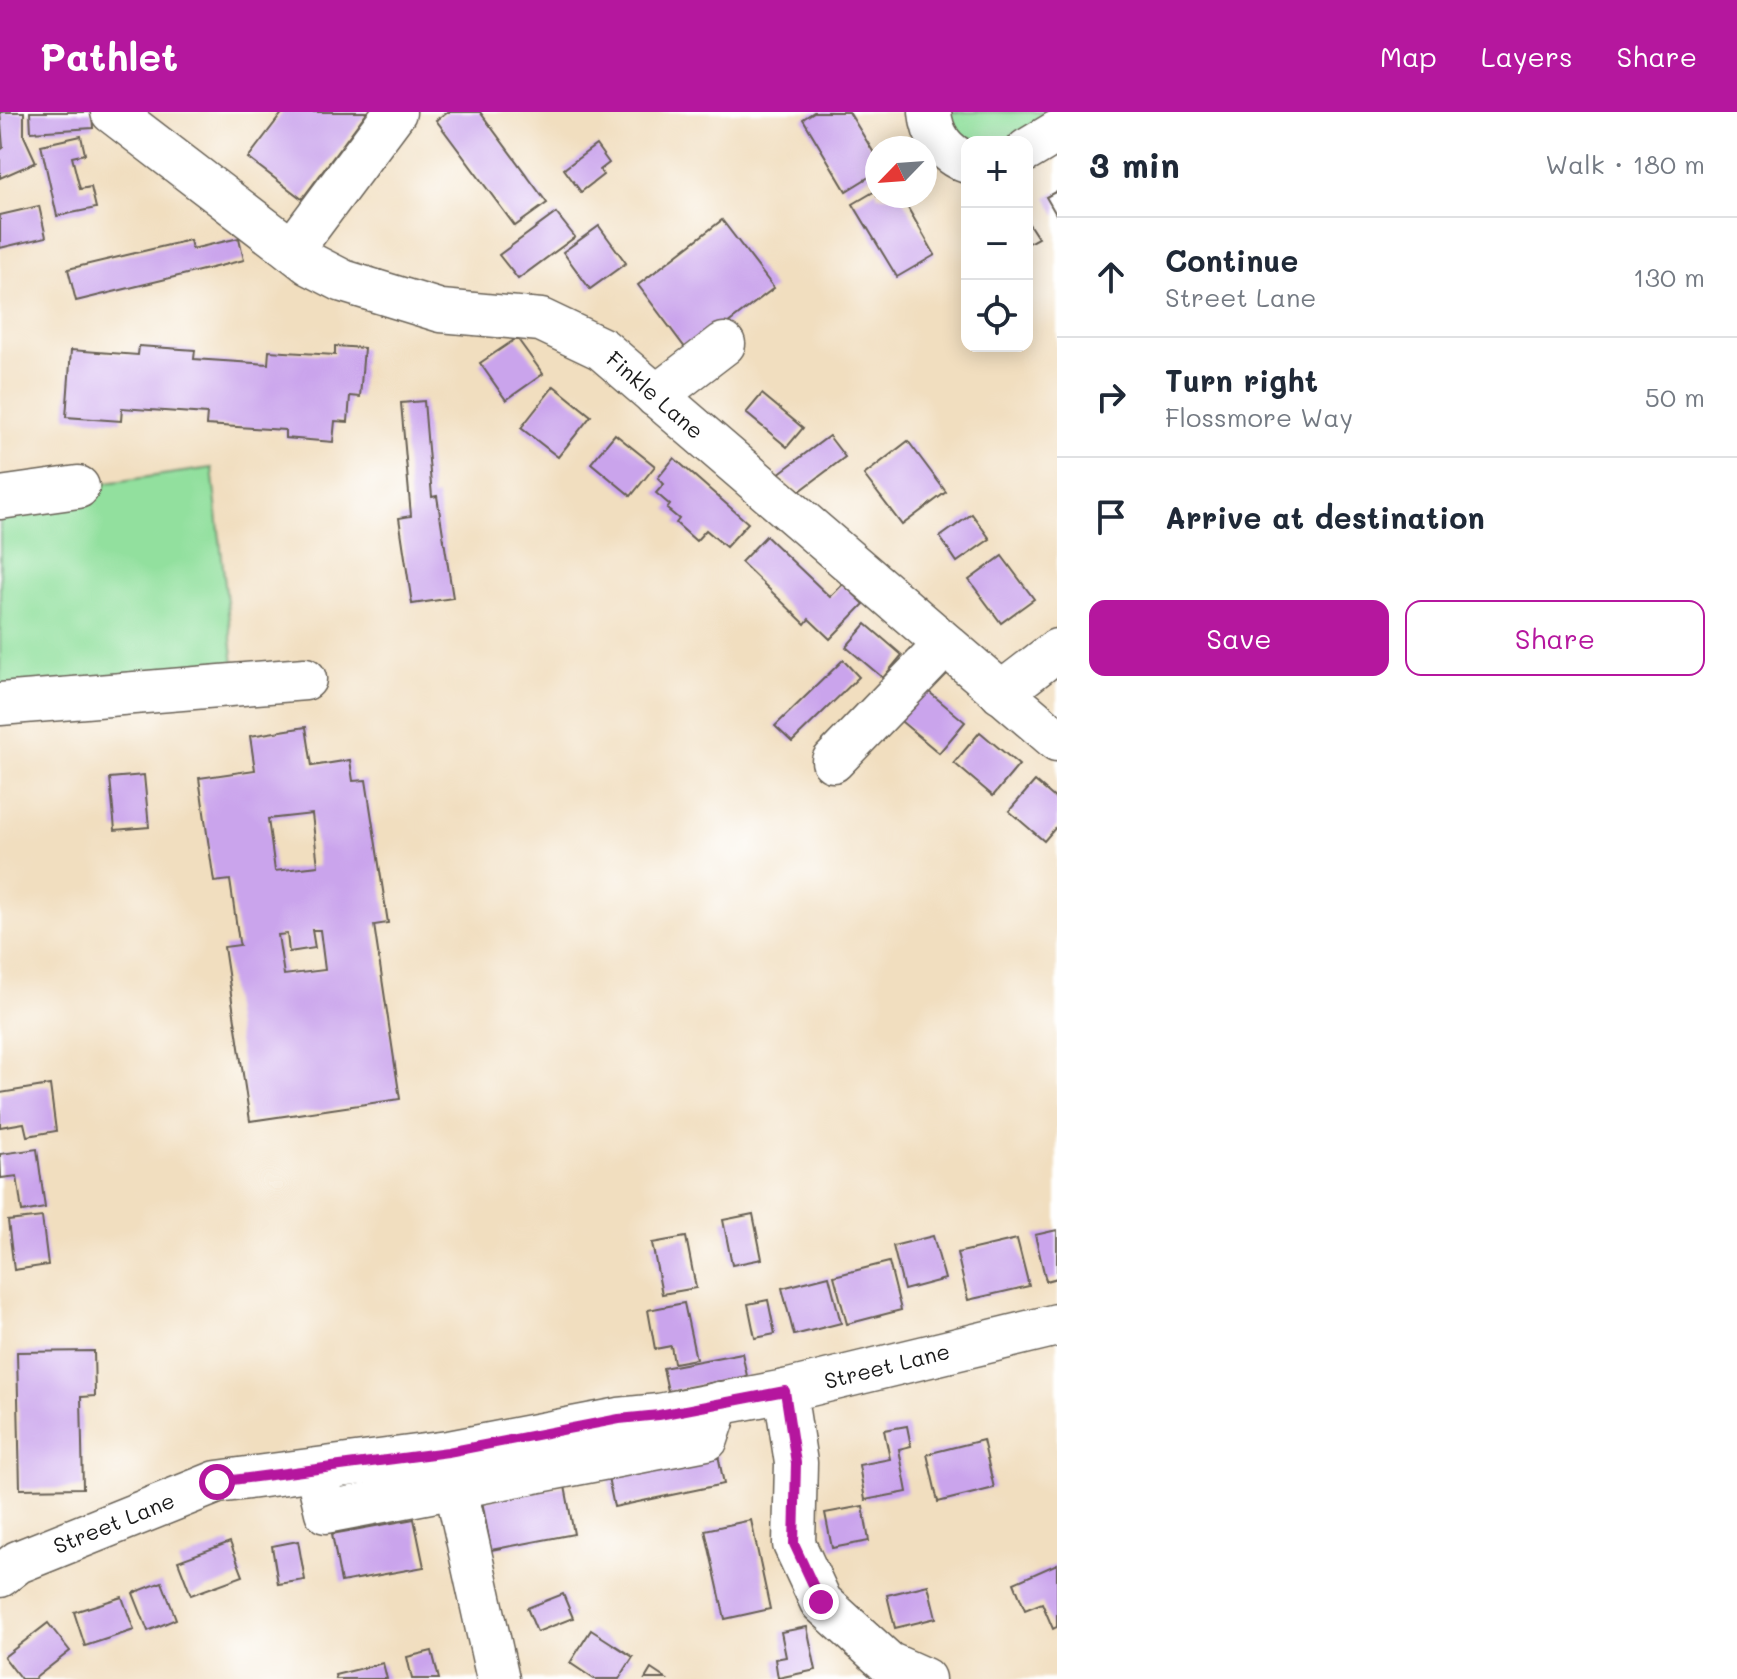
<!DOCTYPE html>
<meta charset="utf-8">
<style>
:root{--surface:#fff;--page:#f6f6f7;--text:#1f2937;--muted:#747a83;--line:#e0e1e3;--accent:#b5179e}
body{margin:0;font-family:Mali,sans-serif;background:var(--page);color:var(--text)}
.controls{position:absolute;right:24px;top:24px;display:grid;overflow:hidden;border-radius:16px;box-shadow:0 4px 20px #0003}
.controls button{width:72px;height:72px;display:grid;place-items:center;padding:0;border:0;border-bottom:2px solid var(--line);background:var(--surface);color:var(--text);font:40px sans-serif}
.compass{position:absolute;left:865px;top:24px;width:72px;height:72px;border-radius:50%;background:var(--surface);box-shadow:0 4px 20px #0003;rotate:245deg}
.stop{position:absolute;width:24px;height:24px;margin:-18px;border:6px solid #b5179e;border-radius:50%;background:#fff}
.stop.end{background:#b5179e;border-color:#fff;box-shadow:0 2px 8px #0008}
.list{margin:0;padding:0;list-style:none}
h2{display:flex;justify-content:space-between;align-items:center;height:104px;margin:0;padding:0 32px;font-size:34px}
h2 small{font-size:26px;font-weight:400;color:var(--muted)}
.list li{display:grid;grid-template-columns:52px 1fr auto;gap:24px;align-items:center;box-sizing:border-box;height:120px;padding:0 32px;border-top:2px solid var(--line)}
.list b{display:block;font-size:30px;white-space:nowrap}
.list p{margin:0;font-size:26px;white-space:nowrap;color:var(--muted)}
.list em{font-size:26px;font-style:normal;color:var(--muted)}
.actions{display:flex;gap:16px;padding:24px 32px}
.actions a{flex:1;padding:18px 0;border:2px solid var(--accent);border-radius:16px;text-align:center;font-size:28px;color:var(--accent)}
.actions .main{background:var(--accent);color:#fff}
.icon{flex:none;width:44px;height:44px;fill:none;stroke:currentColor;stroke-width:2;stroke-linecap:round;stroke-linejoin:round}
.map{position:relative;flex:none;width:1057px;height:1567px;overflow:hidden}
header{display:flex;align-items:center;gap:48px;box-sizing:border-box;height:112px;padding:0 40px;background:var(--accent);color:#fff}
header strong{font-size:38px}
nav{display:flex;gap:44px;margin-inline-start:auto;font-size:28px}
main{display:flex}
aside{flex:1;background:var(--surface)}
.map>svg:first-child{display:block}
</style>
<header>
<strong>Pathlet</strong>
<nav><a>Map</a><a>Layers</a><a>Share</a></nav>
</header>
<main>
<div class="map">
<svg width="1057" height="1567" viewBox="0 0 1057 1567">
<rect width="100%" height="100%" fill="#fff"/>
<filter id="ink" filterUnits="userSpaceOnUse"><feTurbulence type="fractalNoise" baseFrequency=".0125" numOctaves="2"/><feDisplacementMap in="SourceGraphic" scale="16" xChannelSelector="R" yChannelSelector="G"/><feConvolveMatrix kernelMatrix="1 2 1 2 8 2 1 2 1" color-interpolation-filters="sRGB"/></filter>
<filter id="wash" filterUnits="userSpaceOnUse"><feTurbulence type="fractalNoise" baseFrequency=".006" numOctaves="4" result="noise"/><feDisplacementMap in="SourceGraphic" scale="32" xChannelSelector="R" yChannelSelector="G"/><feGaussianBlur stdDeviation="1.8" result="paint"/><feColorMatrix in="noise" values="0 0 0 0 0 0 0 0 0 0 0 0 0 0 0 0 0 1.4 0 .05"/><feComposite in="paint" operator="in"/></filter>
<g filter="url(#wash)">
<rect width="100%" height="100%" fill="#f1debf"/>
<g fill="#92e09e" stroke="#577e5d" stroke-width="2">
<polygon points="943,0 1057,0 1021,30 967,30"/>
<polygon points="212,356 234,553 0,577 0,386"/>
</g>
<g id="blocks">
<g fill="#caa4ec" fill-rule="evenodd">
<polygon points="0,0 24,0 24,24 36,50 0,66 0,38 3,36"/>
<polygon points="30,0 92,0 93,16 31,20"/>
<polygon points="283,0 367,0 302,87 248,46"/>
<polygon points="447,0 480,0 547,91 515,114 436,8"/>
<polygon points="814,0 849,0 877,46 877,60 846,79 803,7"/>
<polygon points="81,24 85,42 72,45 80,77 91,75 96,96 57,104 41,33"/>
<polygon points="596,33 609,51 600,58 603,63 581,80 564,57"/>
<polygon points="877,78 877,84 901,84 935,143 897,165 853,92"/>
<polygon points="1057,79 1057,104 1046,85"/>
<polygon points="39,94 46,125 0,136 0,103"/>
<polygon points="556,101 575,125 518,167 499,143"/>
<polygon points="722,108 774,176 689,241 638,173"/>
<polygon points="1027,109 1038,126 1027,132"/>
<polygon points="599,114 626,151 590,177 563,140"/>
<polygon points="239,126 244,148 76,189 68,157 190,128 192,137"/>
<polygon points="517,226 543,262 506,288 480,251"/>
<polygon points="139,234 195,238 194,247 268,252 269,239 335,243 335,234 364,236 360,285 350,284 348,310 335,309 333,330 285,326 285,318 206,313 207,302 122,296 121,309 66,305 71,238 138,243"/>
<polygon points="554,274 591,304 558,345 521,316"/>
<polygon points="762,282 803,316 787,335 746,301"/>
<polygon points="424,289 432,385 437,384 453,486 412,492 399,406 411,404 401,291"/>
<polygon points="615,322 655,354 631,384 591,351"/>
<polygon points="829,324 845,345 800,379 778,362"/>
<polygon points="908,329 946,380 902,413 864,363"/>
<polygon points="674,346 748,411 726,435 706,418 696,429 676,411 679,407 667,397 670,393 656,381 664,372 658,366"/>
<polygon points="972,402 990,427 957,450 940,425"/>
<polygon points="766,424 830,485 843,472 864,492 830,527 809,507 805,512 741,450"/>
<polygon points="1002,444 1034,487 1001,511 969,468"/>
<polygon points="866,512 902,543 883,566 846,535"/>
<polygon points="843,548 859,565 792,630 775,614"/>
<polygon points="922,574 965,610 939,641 896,605"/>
<path d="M306,615L312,654L350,648L353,669L366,668L388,811L374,813L400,987L250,1009L224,835L240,833L239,830L230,768L214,770L199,666L255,658L250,624ZM312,702L318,754L275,759L268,707ZM312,818H320L325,858L284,863L278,823L287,822L289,840L315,836Z"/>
<polygon points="980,620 1019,653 993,684 954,651"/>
<polygon points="144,663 149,715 115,718 110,666"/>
<polygon points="1035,669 1057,688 1057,714 1044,729 1009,699"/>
<polygon points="50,973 56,1019 27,1024 24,1011 0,1015 0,981"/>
<polygon points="37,1037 45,1096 22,1100 17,1064 1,1066 0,1042"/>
<polygon points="753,1102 762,1147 732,1153 723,1108"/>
<polygon points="42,1105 48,1153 14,1158 8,1109"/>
<polygon points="1057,1118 1057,1166 1046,1169 1035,1123"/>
<polygon points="933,1124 945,1167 904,1178 893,1134"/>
<polygon points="686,1125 696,1176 662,1182 652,1131"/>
<polygon points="1017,1127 1029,1174 968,1188 957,1141"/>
<polygon points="889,1150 901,1198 847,1212 834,1164"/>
<polygon points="829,1164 841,1211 794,1223 782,1176"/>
<polygon points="768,1188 775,1222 755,1226 748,1192"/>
<polygon points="684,1191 696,1247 674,1251 671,1234 655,1237 648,1198"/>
<polygon points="94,1239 95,1284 81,1285 83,1376 20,1377 17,1240"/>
<polygon points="742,1241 747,1264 668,1279 663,1256"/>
<polygon points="907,1314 911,1334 899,1337 907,1380 865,1388 859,1353 890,1347 884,1318"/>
<polygon points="983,1328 994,1376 938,1390 927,1342"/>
<polygon points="718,1343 724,1372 614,1395 608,1365"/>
<polygon points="565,1374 574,1422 491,1438 482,1389"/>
<polygon points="863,1394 869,1429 832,1436 825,1401"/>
<polygon points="414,1407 424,1455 341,1470 332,1422"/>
<polygon points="751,1408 770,1497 725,1507 705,1418"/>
<polygon points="298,1429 305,1468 278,1472 272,1434"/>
<polygon points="230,1430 243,1464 191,1483 178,1449"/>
<polygon points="1057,1452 1057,1515 1053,1517 1042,1491 1025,1498 1014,1471"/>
<polygon points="162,1470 176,1507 148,1519 133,1481"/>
<polygon points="928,1473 936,1506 895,1516 887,1483"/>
<polygon points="563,1482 573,1506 537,1520 527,1496"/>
<polygon points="122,1485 134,1518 85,1534 74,1500"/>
<polygon points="48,1511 70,1539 34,1567 21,1567 4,1545"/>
<polygon points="807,1515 816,1558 778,1566 775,1547 786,1545 781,1520"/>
<polygon points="591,1518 633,1545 619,1567 594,1567 570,1551"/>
<polygon points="432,1539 439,1567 412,1567 407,1545"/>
<polygon points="383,1551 387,1567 336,1567 335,1563"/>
<polygon points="651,1557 666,1567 645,1567"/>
</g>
</g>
</g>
<g filter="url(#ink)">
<use href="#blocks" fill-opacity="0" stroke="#676055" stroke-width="2"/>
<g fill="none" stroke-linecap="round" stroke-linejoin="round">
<g stroke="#676055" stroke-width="45">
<g id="minor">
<polyline points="112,0 292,138 310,152 343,169 441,199 541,208 602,237 1057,628"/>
<path d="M930,0C932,23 944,42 967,50"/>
<polyline points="1027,38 1057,20"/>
<polyline points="292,138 395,0"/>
<polyline points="656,284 724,232"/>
<polyline points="0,386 78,375"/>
<polyline points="1001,581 1057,538"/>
<polyline points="0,592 305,567"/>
<polyline points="833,649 945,533"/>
<polyline points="785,1279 796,1351 794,1432 821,1490 888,1551 924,1567"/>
<polyline points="450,1350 498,1567"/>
<polyline points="316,1358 326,1400 707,1327 719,1291"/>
<polyline points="0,1464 18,1450 217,1370 448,1340 619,1307 659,1303 785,1279 1057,1213"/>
</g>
</g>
<use href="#minor" stroke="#fff" stroke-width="42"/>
</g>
</g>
<g fill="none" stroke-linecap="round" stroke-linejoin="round" filter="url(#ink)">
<polyline stroke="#b5179e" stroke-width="10" points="217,1370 448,1340 619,1307 659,1303 785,1279 796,1351 794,1432 821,1490"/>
</g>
<g text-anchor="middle" stroke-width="6" stroke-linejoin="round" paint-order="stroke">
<g font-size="22" fill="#1c1c1c" stroke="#fff">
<text transform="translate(655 283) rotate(41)" y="8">Finkle Lane</text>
<text transform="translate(887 1254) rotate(-14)" y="8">Street Lane</text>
<text transform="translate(114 1411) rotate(-22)" y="8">Street Lane</text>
</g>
</g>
</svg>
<div class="controls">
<button>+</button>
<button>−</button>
<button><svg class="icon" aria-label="locate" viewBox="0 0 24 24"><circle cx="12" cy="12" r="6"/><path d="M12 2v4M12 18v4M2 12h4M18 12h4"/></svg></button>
</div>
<svg class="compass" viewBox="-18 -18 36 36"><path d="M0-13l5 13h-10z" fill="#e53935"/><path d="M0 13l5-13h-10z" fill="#747a83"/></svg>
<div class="stop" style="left:217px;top:1370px"></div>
<div class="stop end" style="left:821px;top:1490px"></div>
</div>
<aside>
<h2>3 min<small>Walk · 180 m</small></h2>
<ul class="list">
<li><svg class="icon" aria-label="ahead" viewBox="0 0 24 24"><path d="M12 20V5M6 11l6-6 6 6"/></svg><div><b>Continue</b><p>Street Lane</p></div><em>130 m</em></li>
<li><svg class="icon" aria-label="right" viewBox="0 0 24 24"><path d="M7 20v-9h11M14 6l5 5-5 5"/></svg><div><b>Turn right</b><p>Flossmore Way</p></div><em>50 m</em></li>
<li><svg class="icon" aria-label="arrive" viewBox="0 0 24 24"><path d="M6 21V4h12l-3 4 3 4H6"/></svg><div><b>Arrive at destination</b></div></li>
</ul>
<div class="actions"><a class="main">Save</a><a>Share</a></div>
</aside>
</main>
